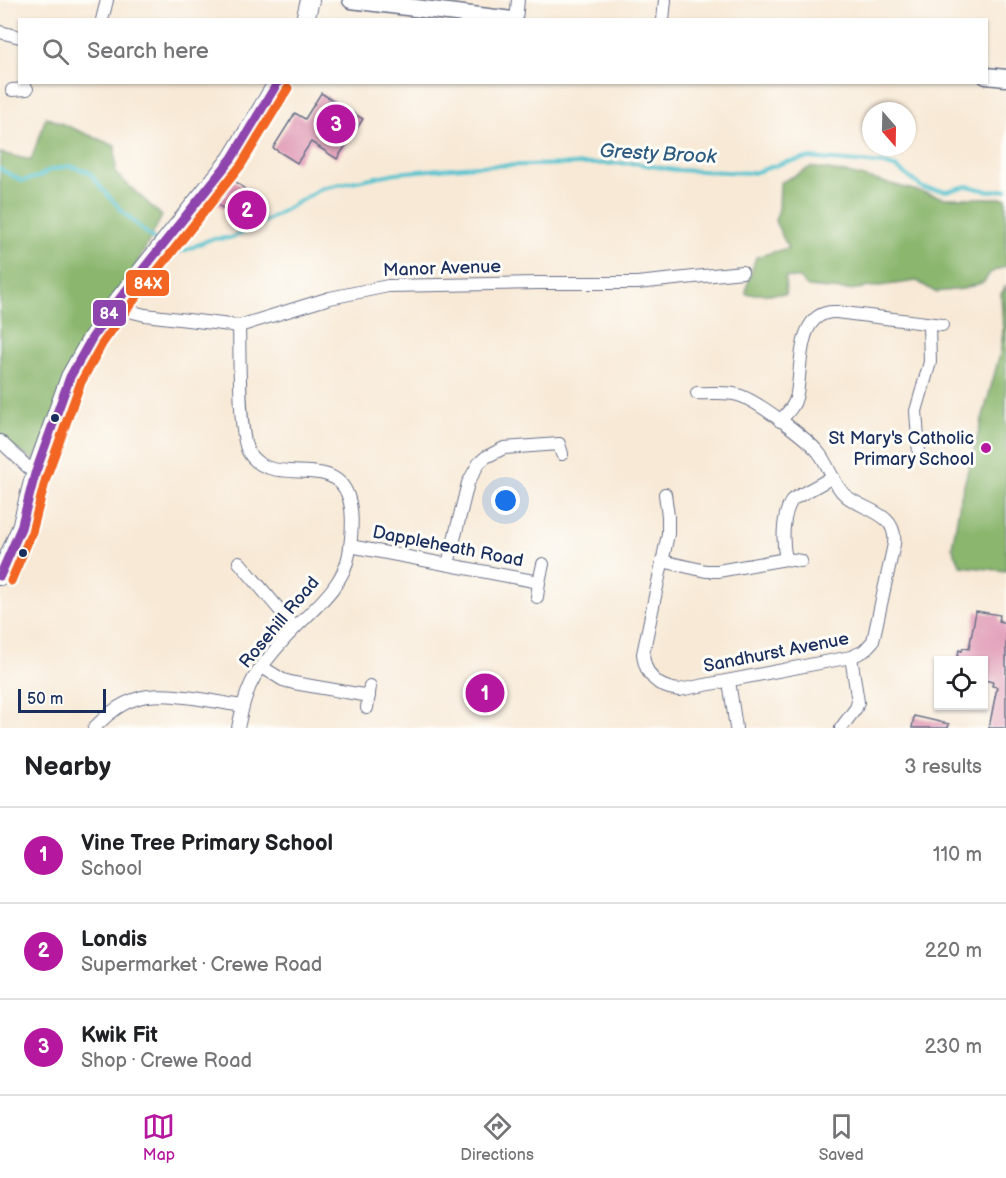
<!DOCTYPE html>
<meta charset="utf-8">
<style>
:root{--surface:#fff;--page:#f2f2f2;--text:#202124;--muted:#757577;--line:#e0e0e0;--accent:#b5179e}
body{margin:0;font-family:"Balsamiq Sans",sans-serif;background:var(--page);color:var(--text)}
.controls{position:absolute;right:18px;bottom:18px;display:grid;overflow:hidden;border-radius:0px;box-shadow:0 2px 4px #0004}
.controls button{width:54px;height:54px;display:grid;place-items:center;padding:0;border:0;border-bottom:2px solid var(--line);background:var(--surface);color:var(--text);font:30px sans-serif}
.compass{position:absolute;left:862px;top:102px;width:54px;height:54px;border-radius:50%;background:var(--surface);box-shadow:0 2px 4px #0004;rotate:160deg}
.scale{position:absolute;left:18px;bottom:15px;width:88px;box-sizing:border-box;padding-left:6px;border:3px solid #1b2f5e;border-top:0;font-size:16px;line-height:21px;white-space:nowrap;color:#1b2f5e;-webkit-text-stroke:4px #fdfcf7;paint-order:stroke}
.you{position:absolute;left:506px;top:501px;width:21px;height:21px;margin:-15px;border:4px solid #fff;border-radius:50%;background:#1a73e8;box-shadow:0 0 0 9px #1a73e833}
.badge{display:grid;place-items:center;width:39px;height:39px;border-radius:50%;background:var(--accent);color:#fff;font-size:20px;font-weight:700}
.pin{position:absolute;translate:-50% -50%;border:3px solid #fff;box-shadow:0 2px 6px #0006}
.list{margin:0;padding:0;list-style:none}
h2{display:flex;justify-content:space-between;align-items:center;height:78px;margin:0;padding:0 24px;font-size:26px}
h2 small{font-size:20px;font-weight:400;color:var(--muted)}
.list li{display:grid;grid-template-columns:39px 1fr auto;gap:18px;align-items:center;box-sizing:border-box;height:96px;padding:0 24px;border-top:2px solid var(--line)}
.list b{display:block;font-size:22px;white-space:nowrap}
.list p{margin:0;font-size:20px;white-space:nowrap;color:var(--muted)}
.list em{font-size:20px;font-style:normal;color:var(--muted)}
.icon{flex:none;width:33px;height:33px;fill:none;stroke:currentColor;stroke-width:2;stroke-linecap:round;stroke-linejoin:round}
.map{position:relative;flex:none;width:1006px;height:728px;overflow:hidden}
.search{position:absolute;background:var(--surface);box-shadow:0 2px 4px #0004;left:18px;right:18px;top:18px;height:66px;display:flex;align-items:center;gap:15px;box-sizing:border-box;padding:0 21px;border-radius:0px;color:var(--muted);font-size:22px}
.sheet{height:366px;background:var(--surface)}
nav{display:flex;justify-content:space-around;align-items:center;box-sizing:border-box;height:84px;border-top:2px solid var(--line);background:var(--surface);font-size:16px;color:var(--muted)}
nav a{display:grid;justify-items:center;gap:3px}
nav .on{color:var(--accent)}
.map>svg:first-child{display:block}
</style>
<div class="map">
<svg width="1006" height="728" viewBox="0 0 1006 728">
<rect width="100%" height="100%" fill="#fdfcf7"/>
<filter id="ink" filterUnits="userSpaceOnUse"><feTurbulence type="fractalNoise" baseFrequency=".0167" numOctaves="2"/><feDisplacementMap in="SourceGraphic" scale="12" xChannelSelector="R" yChannelSelector="G"/><feConvolveMatrix kernelMatrix="1 2 1 2 8 2 1 2 1" color-interpolation-filters="sRGB"/></filter>
<filter id="wash" filterUnits="userSpaceOnUse"><feTurbulence type="fractalNoise" baseFrequency=".008" numOctaves="4" result="noise"/><feDisplacementMap in="SourceGraphic" scale="24" xChannelSelector="R" yChannelSelector="G"/><feGaussianBlur stdDeviation="1.35" result="paint"/><feColorMatrix in="noise" values="0 0 0 0 0 0 0 0 0 0 0 0 0 0 0 0 0 1.4 0 .05"/><feComposite in="paint" operator="in"/></filter>
<g filter="url(#wash)">
<rect width="100%" height="100%" fill="#f8e9d6"/>
<g fill="#8ab66d" stroke="#527266" stroke-width="1.5">
<polygon points="46,117 115,146 116,174 162,216 117,302 38,463 0,439 0,153 31,160"/>
<polygon points="811,167 852,174 945,198 1006,198 1006,266 990,273 984,282 963,289 935,292 917,281 849,290 829,289 808,287 799,278 785,277 786,294 746,294 747,286 756,257 788,248 775,221 779,209 780,183"/>
<polygon points="1006,286 1006,571 961,566 952,547 961,496 1000,354 1003,332 1001,294"/>
</g>
<g fill="none" stroke-linecap="round" stroke-linejoin="round">
<g stroke="#56c2cf" stroke-width="4">
<polyline points="0,169 22,181 38,177 50,170 69,166 89,172 103,190 127,216 157,242"/>
<polyline points="165,249 169,253 186,250 211,239 230,238 252,229 322,188 396,173 475,166 634,163 675,170 753,173 786,162 808,158 884,164 897,168 923,188 947,191 967,186 988,191 1006,190"/>
</g>
</g>
<g id="blocks">
<g fill="#de92b0">
<polygon points="321,93 363,119 337,159 311,142 297,163 273,148 295,113 305,119"/>
<polygon points="234,180 260,202 242,224 215,202"/>
<polygon points="976,611 1000,615 999,621 1006,623 1006,728 989,728 997,687 992,686 993,682 984,680 984,660 957,660 959,650 962,651 963,648 969,649"/>
<polygon points="914,716 949,724 948,728 912,728"/>
</g>
</g>
</g>
<g filter="url(#ink)">
<use href="#blocks" fill-opacity="0" stroke="#687088" stroke-width="1.5"/>
<g fill="none" stroke-linecap="round" stroke-linejoin="round">
<g stroke="#687088" stroke-width="14">
<g id="street">
<polyline points="102,20 107,0"/>
<polyline points="516,20 518,0"/>
<polyline points="663,20 665,0"/>
<polyline points="0,32 20,37"/>
<polyline points="12,90 27,89"/>
<polyline points="117,302 129,311 145,315 239,326 330,298 388,286 538,283 637,283 742,272"/>
<path d="M780,421C786,414 794,407 796,398C803,373 794,310 836,312L942,325"/>
<polyline points="0,441 35,474"/>
<polyline points="919,453 916,411 930,362 929,325"/>
<path d="M665,494L668,516V534L643,654C645,675 658,688 679,690L851,657L864,651L873,641L894,544C898,513 865,511 846,496C833,485 830,467 819,453C807,438 756,400 738,395C725,391 710,394 697,393"/>
<polyline points="350,546 539,582 537,597"/>
<polyline points="786,559 801,561"/>
<path d="M662,561L706,571H718L786,559C782,542 782,513 793,499L833,477"/>
<polyline points="239,562 295,628"/>
<polyline points="448,564 468,483 479,463 486,457 504,448 559,444 562,454"/>
<polyline points="539,582 543,564"/>
<polyline points="262,667 283,680 294,683 369,696"/>
<polyline points="729,681 736,728"/>
<polyline points="367,708 370,686"/>
<path d="M94,728C106,716 119,704 136,699C162,689 214,702 242,706"/>
<path d="M238,728C242,710 245,693 255,676C267,659 281,642 296,627C316,607 344,584 349,554C369,426 278,499 249,453C238,436 240,351 239,326"/>
<polyline points="841,728 856,708 858,702 851,657"/>
</g>
</g>
<g stroke="#687088" stroke-width="19">
<g id="secondary">
<polyline points="351,0 512,20"/>
<polyline points="986,76 1006,78"/>
</g>
</g>
<g stroke="#687088" stroke-width="20">
<g id="primary">
<polyline points="305,20 310,0"/>
<polyline points="0,576 21,528 35,474 70,377 92,338 117,302 232,158 278,82"/>
</g>
</g>
<use href="#street" stroke="#fff" stroke-width="12"/>
<use href="#secondary" stroke="#fff" stroke-width="16"/>
<use href="#primary" stroke="#fff" stroke-width="18"/>
<g stroke="#fdfcf7" stroke-width="14">
<polyline id="bus-1" points="0,576 21,528 35,474 70,377 92,338 117,302 232,158 278,82"/>
</g>
<g stroke="#fdfcf7" stroke-width="14">
<polyline id="bus-2" points="11,581 32,532 46,478 81,382 102,344 127,309 241,165 288,88"/>
</g>
<use href="#bus-1" stroke="#8e44ad" stroke-width="9"/>
<use href="#bus-2" stroke="#f26522" stroke-width="9"/>
</g>
</g>
<g fill="#1b2f5e" stroke="#fdfcf7" stroke-width="2">
<circle cx="55" cy="418" r="5"/>
<circle cx="23" cy="553" r="5"/>
</g>
<circle fill="#b5179e" stroke="#fdfcf7" stroke-width="2" cx="986" cy="448" r="6"/>
<g text-anchor="middle" stroke-width="6" stroke-linejoin="round" paint-order="stroke">
<g font-size="18" fill="#1b2f5e" stroke="#fdfcf7">
<text transform="translate(442 268) rotate(-2)" y="6">Manor Avenue</text>
<text transform="translate(448 546) rotate(11)" y="6">Dappleheath Road</text>
<text transform="translate(279 622) rotate(-50)" y="6">Rosehill Road</text>
<text transform="translate(776 652) rotate(-11)" y="6">Sandhurst Avenue</text>
</g>
<g font-size="18" fill="#1b2f5e" stroke="#fdfcf7" text-anchor="end">
<text x="974" y="444">St Mary's Catholic<tspan x="974" dy="21">Primary School</tspan></text>
</g>
<g font-size="20" font-style="italic" fill="#2d5b80" stroke="#fdfcf7">
<text transform="translate(658 153) rotate(3)" y="7">Gresty Brook</text>
</g>
</g>
<g stroke="#fdfcf7" stroke-width="2">
<rect x="125" y="269" width="45" height="28" rx="6" fill="#f26522"/>
<rect x="92" y="299" width="35" height="28" rx="6" fill="#8e44ad"/>
</g>
<g font-size="16" text-anchor="middle" font-weight="bold" fill="#fff">
<text x="148" y="289">84X</text>
<text x="109" y="319">84</text>
</g>
</svg>
<div class="controls">
<button><svg class="icon" aria-label="locate" viewBox="0 0 24 24"><circle cx="12" cy="12" r="6"/><path d="M12 2v4M12 18v4M2 12h4M18 12h4"/></svg></button>
</div>
<svg class="compass" viewBox="-18 -18 36 36"><path d="M0-13l5 13h-10z" fill="#e53935"/><path d="M0 13l5-13h-10z" fill="#757577"/></svg>
<div class="scale">50 m</div>
<div class="you"></div>
<div class="pin badge" style="left:485px;top:693px">1</div>
<div class="pin badge" style="left:247px;top:210px">2</div>
<div class="pin badge" style="left:336px;top:124px">3</div>
<div class="search"><svg class="icon" aria-label="search" viewBox="0 0 24 24"><circle cx="10" cy="10" r="6"/><path d="M15 15l6 6"/></svg>Search here</div>
</div>
<section class="sheet">
<h2>Nearby<small>3 results</small></h2>
<ul class="list">
<li><span class="badge">1</span><div><b>Vine Tree Primary School</b><p>School</p></div><em>110 m</em></li>
<li><span class="badge">2</span><div><b>Londis</b><p>Supermarket · Crewe Road</p></div><em>220 m</em></li>
<li><span class="badge">3</span><div><b>Kwik Fit</b><p>Shop · Crewe Road</p></div><em>230 m</em></li>
</ul>
</section>
<nav>
<a class="on"><svg class="icon" aria-label="map" viewBox="0 0 24 24"><path d="M3 6l6-2 6 2 6-2v14l-6 2-6-2-6 2zM9 4v14M15 6v14"/></svg>Map</a>
<a><svg class="icon" aria-label="directions" viewBox="0 0 24 24"><path d="M12 3l9 9-9 9-9-9zM9 14v-3h6M13 9l2 2-2 2"/></svg>Directions</a>
<a><svg class="icon" aria-label="saved" viewBox="0 0 24 24"><path d="M7 4h10v16l-5-4-5 4z"/></svg>Saved</a>
</nav>
